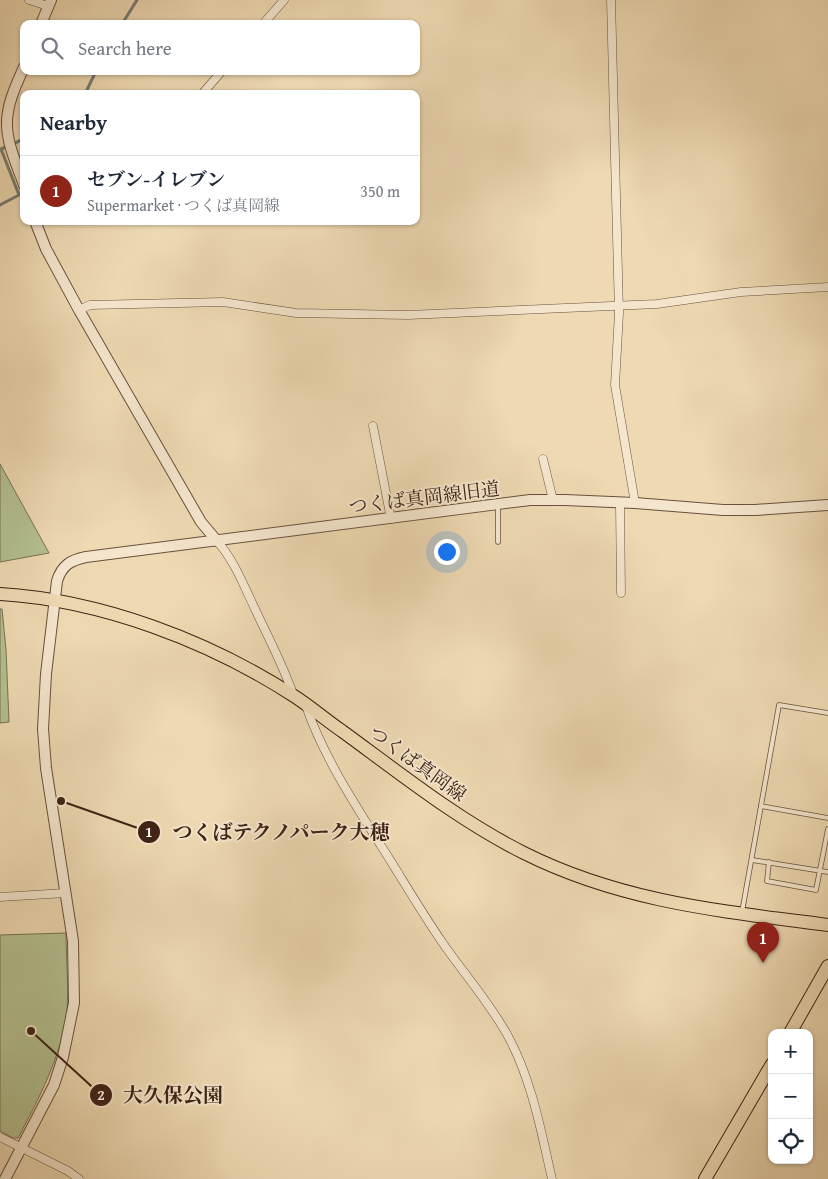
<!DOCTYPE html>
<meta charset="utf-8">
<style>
:root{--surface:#fff;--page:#f2f2f3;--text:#1f2937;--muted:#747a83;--line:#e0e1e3;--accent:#8f2418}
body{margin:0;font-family:"Gentium Book Plus","Noto Serif JP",serif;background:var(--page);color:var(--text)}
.controls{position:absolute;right:15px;bottom:15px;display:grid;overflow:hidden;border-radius:10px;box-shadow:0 1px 4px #0004}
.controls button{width:45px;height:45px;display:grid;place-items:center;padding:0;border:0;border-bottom:1px solid var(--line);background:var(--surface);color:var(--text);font:25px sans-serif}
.you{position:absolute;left:446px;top:551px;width:18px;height:18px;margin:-12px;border:4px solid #fff;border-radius:50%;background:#1a73e8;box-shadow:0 0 0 8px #1a73e833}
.badge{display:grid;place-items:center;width:32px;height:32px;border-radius:50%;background:var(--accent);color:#fff;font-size:16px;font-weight:700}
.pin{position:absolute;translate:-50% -41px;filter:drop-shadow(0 1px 2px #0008)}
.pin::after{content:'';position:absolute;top:26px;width:18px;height:15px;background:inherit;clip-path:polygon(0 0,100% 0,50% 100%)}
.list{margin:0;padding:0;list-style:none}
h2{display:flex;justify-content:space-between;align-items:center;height:65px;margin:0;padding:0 20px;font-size:21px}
h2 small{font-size:16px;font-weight:400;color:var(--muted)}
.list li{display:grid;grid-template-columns:32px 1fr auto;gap:15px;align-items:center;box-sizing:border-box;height:70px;padding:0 20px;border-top:1px solid var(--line)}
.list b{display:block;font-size:19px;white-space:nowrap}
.list p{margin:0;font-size:16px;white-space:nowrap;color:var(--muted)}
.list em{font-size:16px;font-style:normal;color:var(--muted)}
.icon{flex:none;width:28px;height:28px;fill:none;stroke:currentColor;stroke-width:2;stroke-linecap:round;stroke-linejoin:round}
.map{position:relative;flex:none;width:828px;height:1179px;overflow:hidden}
.search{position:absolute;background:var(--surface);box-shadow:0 1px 4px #0004;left:20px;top:20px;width:400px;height:55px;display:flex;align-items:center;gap:12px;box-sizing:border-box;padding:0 18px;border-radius:10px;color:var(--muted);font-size:19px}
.panel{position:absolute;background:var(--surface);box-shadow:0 1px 4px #0004;left:20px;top:90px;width:400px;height:135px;border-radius:10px}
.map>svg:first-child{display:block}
</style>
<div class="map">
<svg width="828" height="1179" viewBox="0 0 828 1179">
<rect width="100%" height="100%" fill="#eed9b2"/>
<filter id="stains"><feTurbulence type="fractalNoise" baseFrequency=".004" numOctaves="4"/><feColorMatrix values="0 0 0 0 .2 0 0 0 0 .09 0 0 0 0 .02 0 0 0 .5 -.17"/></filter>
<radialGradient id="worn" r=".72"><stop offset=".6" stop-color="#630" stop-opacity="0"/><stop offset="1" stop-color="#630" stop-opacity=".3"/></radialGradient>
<g fill="#b4c090" stroke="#797152">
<polygon points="0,464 49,553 0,562"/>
<polygon points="0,609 2,609 6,650 9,722 0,723"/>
<path d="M66,933C66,959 69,984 67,1010C62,1055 39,1098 18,1138H13L0,1131V935Z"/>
</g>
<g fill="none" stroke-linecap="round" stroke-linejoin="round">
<g stroke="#767d74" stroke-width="3">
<polyline points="122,24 137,0"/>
<polyline points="85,94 96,71"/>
<polyline points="0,205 19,195 1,149 24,139"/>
</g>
<g stroke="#6a503c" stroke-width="5.5">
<g id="service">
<polyline points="498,542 498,505"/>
<polyline points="761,806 828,818"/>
<polyline points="752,860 828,872"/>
<polyline points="769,862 767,881 816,890 828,829"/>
<polyline points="742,912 779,705 828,713"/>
</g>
</g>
<g stroke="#6a503c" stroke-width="9">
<g id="minor">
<polyline points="29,0 48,6"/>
<polyline points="611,0 619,313 615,385 635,503"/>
<polyline points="263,24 284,0"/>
<polyline points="202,94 222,71"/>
<polyline points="79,310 90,305 223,302 296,313 408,315 657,304 741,292 828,287"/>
<polyline points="373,426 391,519"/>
<polyline points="543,459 553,500"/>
<polyline points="620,502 621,593"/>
<path d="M217,541C234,560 244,586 255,609C268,637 283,665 293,694"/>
<path d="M306,706C324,758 356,806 385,852C404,882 422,913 442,942C464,974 491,1004 509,1038C532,1081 541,1131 552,1179"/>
<polyline points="0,897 66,893"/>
<polyline points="0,1137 68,1171 79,1179"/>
</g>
</g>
<g stroke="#6a503c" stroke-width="12">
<g id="tertiary">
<polyline points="41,24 51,0"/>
<path d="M24,67C18,81 10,96 8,112C3,137 16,162 24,185"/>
<polyline points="35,221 46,249 79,310 201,522 217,541"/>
<path d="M5,1179L54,1085L63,1057L74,1003L73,941L46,768L43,729L46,674L57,581C62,565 71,560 86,557L530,500H565L635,503L723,510H755L828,505"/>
</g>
</g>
<g stroke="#3e2215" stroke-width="14">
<g id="primary">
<path d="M0,594C101,600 209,641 294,696C311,707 326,720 342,731C401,774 458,820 524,853C622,902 721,911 828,925"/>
<polyline points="790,1033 828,966"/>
<polyline points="705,1179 772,1064"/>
</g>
</g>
<use href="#service" stroke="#f4e6cd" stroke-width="4"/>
<use href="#minor" stroke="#f4e6cd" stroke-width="8"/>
<use href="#tertiary" stroke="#f4e6cd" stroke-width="10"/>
<use href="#primary" stroke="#eed9b2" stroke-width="12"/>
</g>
<g text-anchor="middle" stroke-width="4" stroke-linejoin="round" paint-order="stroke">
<g font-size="19" fill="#3e2215" stroke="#f4e6cd">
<text transform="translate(424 497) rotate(-7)" y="7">つくば真岡線旧道</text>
<text transform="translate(418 763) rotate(36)" y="7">つくば真岡線</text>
</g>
</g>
<path fill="none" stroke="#3e2215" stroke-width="2" d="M61 801L149 832M31 1031L101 1095"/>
<g fill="#3e2215" stroke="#f4e6cd" stroke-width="2">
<circle cx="61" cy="801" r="5"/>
<circle cx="31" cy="1031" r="5"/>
<circle cx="149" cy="832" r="12"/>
<circle cx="101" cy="1095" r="12"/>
</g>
<g font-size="15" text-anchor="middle" font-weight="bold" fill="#fff">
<text x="149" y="837">1</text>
<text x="101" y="1100">2</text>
</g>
<g font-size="20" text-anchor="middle" font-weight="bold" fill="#3e2215" stroke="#f4e6cd" stroke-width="4" stroke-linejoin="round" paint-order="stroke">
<text x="281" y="839">つくばテクノパーク大穂</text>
<text x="173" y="1102">大久保公園</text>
</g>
<rect width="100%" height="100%" filter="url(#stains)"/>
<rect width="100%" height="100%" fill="url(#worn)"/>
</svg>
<div class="controls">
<button>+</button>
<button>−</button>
<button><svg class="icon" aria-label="locate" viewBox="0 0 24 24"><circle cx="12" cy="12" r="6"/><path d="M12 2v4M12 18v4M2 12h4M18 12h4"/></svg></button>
</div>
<div class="you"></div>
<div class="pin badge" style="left:763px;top:963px">1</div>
<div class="search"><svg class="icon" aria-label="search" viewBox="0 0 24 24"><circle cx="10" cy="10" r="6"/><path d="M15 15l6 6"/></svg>Search here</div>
<section class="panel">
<h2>Nearby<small></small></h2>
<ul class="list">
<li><span class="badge">1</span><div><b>セブン-イレブン</b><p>Supermarket · つくば真岡線</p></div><em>350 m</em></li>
</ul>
</section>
</div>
